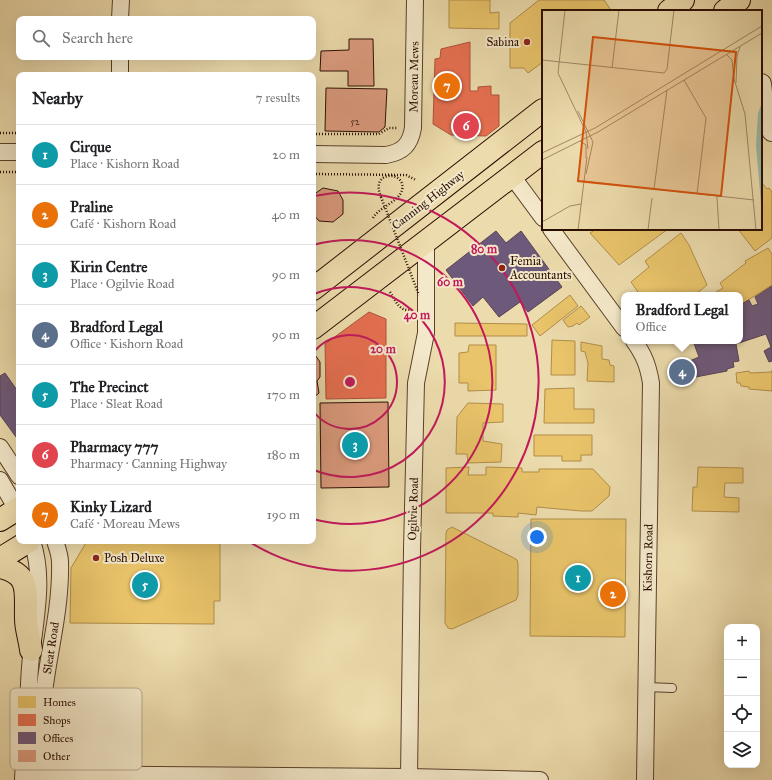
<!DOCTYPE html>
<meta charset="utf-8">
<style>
:root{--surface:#fff;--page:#f2f2f2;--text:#202124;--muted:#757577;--line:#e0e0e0;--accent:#1a73e8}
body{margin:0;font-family:"IM FELL Great Primer",serif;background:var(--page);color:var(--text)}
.controls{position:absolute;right:12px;bottom:12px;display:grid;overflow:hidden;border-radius:8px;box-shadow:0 4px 16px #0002}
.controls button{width:36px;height:36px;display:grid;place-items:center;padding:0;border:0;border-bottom:1px solid var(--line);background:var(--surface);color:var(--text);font:20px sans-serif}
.you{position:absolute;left:537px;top:537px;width:14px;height:14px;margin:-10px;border:3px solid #fff;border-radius:50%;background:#1a73e8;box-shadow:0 0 0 6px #1a73e833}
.badge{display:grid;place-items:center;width:26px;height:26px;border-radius:50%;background:var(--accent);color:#fff;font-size:13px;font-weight:700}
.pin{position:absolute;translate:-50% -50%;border:2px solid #fff;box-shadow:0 1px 4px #0006}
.popup{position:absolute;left:621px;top:292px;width:122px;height:52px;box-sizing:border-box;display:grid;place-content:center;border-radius:8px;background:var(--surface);filter:drop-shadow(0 1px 3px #0005);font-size:13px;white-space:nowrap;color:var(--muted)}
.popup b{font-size:15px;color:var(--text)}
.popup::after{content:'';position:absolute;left:50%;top:100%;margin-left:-8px;border:8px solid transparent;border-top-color:var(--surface)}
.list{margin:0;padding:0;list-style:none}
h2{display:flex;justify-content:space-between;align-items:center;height:52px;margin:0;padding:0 16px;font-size:17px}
h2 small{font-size:13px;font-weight:400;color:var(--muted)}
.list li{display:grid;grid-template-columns:26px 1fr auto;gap:12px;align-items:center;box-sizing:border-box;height:60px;padding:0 16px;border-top:1px solid var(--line)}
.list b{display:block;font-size:15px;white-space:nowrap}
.list p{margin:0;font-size:13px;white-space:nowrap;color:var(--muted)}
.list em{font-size:13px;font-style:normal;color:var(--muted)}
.icon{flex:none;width:22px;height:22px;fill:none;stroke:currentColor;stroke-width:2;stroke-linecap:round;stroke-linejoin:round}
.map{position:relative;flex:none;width:772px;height:780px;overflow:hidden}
.search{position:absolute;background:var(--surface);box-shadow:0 4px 16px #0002;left:16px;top:16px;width:300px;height:44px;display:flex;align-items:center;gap:10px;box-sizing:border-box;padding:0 14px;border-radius:8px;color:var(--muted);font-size:15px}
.panel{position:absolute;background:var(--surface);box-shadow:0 4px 16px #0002;left:16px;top:72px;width:300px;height:472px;border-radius:8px}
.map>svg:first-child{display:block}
</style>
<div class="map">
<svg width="772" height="780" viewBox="0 0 772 780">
<rect width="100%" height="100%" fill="#ecdbac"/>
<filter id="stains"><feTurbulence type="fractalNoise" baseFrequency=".005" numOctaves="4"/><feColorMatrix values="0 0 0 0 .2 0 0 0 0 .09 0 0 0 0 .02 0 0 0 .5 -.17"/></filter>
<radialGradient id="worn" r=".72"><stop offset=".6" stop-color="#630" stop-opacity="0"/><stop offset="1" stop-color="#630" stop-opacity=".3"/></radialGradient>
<g fill="#e9c46a" stroke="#b08d4a">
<polygon points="449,0 490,0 490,13 499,12 499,29 449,28"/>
<polygon points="539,0 604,0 611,10 610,11 543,11 543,62 528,73 524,68 510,68 510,23"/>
<polygon points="761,182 767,189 769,188 772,192 772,238 755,251 738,229 761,229"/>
<polygon points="596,229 668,229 619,265 590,233"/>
<polygon points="681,233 689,245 707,285 695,295 640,295 631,282 649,267 645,261"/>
<polygon points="768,248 772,254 772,285 740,305 740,295 711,295 723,288 720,283 746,263 745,261"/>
<polygon points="570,295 578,306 540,336 532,325"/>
<polygon points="581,306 590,317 579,325 577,323 573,326 568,327 563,320"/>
<polygon points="455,323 527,324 527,336 455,336"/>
<polygon points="552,340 575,341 575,375 551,375"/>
<polygon points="581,342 602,346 602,359 609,360 610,365 614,366 614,382 587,381 588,363 585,352 581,351"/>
<polygon points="469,345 496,345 496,390 468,391 468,383 459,383 459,353 468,352"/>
<polygon points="772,370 772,391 749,389 749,387 741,386 740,383 737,383 736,373 749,371 750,373 772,372"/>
<polygon points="574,388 574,409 594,409 594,423 544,423 545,389"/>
<polygon points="468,403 503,404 503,422 483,423 483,441 502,444 501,462 468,463 467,454 456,454 457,417"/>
<polygon points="534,435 592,435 592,455 581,455 581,461 562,461 562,456 534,456"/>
<polygon points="469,467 468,475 486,475 486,467 522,468 522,472 539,472 539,469 593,469 610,487 609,496 592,511 581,511 537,507 536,515 518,513 518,517 493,516 493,513 446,513 446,468"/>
<polygon points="698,467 743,468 743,483 725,483 724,497 739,498 739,512 692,511 693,487 697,487"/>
<polygon points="531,519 626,519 625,637 530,636"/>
<polygon points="452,527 514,558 517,560 518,564 518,595 516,600 452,629 448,628 445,623 446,533 447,530"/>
<polygon points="87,541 220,541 220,601 214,601 214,624 70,623 71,568"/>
</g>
<g fill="#e76f51" stroke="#af5239">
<polygon points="470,42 470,91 478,91 478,87 491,86 491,95 499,95 499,126 486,136 451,135 433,124 435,59 440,58 441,49"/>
<polygon points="369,312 386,319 386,398 326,399 325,344"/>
</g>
<g fill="#6d597a" stroke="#594255">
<polygon points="496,231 506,243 521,231 562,287 528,312 520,302 499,317 483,297 473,306 446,270"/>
<polygon points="772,286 772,361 769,362 764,351 771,347 766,334 736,344 739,361 733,362 734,367 727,369 727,371 680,380 675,367 699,357 693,341 740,341 740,305 749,300 752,306 758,304 755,297"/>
<polygon points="5,373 19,393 19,441 0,415 0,376"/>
</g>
<g fill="#dd9c7f" stroke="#2b0d00">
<polygon points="349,39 373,39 374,86 348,86 348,71 320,71 321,51 349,50"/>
<polygon points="326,88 387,89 385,127 379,132 325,131"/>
<polygon points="323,188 338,191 343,200 343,214 333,222 319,221 313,214 313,195"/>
<polygon points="313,352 320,362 320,377 317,381 319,393 313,398"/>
<polygon points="388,402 389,487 321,488 320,403"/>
</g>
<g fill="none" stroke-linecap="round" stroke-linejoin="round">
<g stroke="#5b402b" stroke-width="10">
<polyline id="service" points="646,687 672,688"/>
</g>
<g stroke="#5b402b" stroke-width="18">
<g id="minor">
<polyline points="120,19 121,0"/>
<polyline points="120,75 120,57"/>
<polyline points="0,152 19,152"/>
<path d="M313,154L386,155C403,152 410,145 413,128L415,0"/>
<polyline points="512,176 543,218"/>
<polyline points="551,229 624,328"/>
<path d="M634,341C644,355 648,365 651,383L645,780"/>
<polyline points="0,447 19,476"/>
<polyline points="0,480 19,513"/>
<polyline points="24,774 409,777 540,780"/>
<polyline points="409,777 412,550 416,383 426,333 426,241"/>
<path d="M23,780C24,756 26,731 28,707C29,688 29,668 32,649C36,614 44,576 32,541"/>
<path d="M36,780C37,741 42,703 48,665C54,631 61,596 60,562C60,555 57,547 55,541"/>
</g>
</g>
<g stroke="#5b402b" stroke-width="22">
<polyline id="tertiary" points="761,84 763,100 772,131"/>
</g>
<g stroke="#2b0d00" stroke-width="24">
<g id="trunk">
<polyline points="669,11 683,0"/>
<polyline points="725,11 739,0"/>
<polyline points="313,289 543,110"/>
<polyline points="313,328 543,152"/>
<polyline points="0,520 19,508"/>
<polyline points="0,559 29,541"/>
<path d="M0,567C32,574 25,593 26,619C26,629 30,640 31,650"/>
</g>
</g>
<g stroke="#2b0d00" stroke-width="2.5" stroke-dasharray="1 2" stroke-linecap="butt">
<polyline points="0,133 19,133"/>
<polyline points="313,134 379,134 389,128 398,128"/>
<polyline points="0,172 19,172"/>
<polyline points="313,174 406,175 416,180"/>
<path d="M373,218C379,207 399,202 402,190C407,171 369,169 381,197"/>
<path d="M390,292C396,301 399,312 412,310"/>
</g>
<use href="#service" stroke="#f3e8c9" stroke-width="8"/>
<use href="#minor" stroke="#f3e8c9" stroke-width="16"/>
<use href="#tertiary" stroke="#f3e8c9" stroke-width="20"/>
<use href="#trunk" stroke="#ecdbac" stroke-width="22"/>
<polyline stroke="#2b0d00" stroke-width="2.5" stroke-dasharray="1 2" stroke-linecap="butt" points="381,197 419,295"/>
</g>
<g fill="none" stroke="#c2185b" stroke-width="2">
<path d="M313 353A47 47 0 1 1 313 411"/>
<path d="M314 294A95 95 0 1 1 314 470"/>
<path d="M313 245A142 142 0 1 1 313 519"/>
<path d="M314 196A189 189 0 1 1 248 541"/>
</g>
<g fill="#8f2418" stroke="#f3e8c9" stroke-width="1.5">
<circle cx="527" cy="42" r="4"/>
<circle cx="502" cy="268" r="4"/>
<circle cx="96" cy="558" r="4"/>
</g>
<g text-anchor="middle" stroke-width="4" stroke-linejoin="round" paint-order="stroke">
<g font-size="10" fill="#583120">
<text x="355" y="125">52</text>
</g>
<g font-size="12" fill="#2b0d00" stroke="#f3e8c9" text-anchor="start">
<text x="519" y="46" text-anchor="end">Sabina</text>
<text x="510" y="265">Femia<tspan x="510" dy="14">Accountants</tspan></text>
<text x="104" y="562">Posh Deluxe</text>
</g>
<g font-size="12" fill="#2b0d00" stroke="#f3e8c9">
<text transform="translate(414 77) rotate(-89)" y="4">Moreau Mews</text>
<text transform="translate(428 200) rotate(-38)" y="4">Canning Highway</text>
<text transform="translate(413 509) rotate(-88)" y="4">Ogilvie Road</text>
<text transform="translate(648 558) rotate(-89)" y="4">Kishorn Road</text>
<text transform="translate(51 648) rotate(-81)" y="4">Sleat Road</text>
</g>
</g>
<g transform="translate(542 10)">
<rect width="220" height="220" fill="#ecdbac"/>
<path d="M220,93V206L214,135L216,103Z" fill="#9ba"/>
<path fill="none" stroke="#9f8967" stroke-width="1" d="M23,0L16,63L44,122L46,139M184,44L190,50L192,69L203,104L214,220M0,50L122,63L125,59L132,0M70,58L77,0M142,70L164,108L155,184M194,73L195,46L198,37M36,101L51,132L44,164M38,131L44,135V148M0,143L53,118L220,16M0,150L56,122L220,23M40,171L212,190M112,179L125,80M175,187L177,220M0,212L28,196L39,194M36,220L45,147M106,220L110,188"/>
<path fill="#d5510b" fill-opacity="0.15" stroke="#d5510b" stroke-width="2" d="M51,27L194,42L179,186L36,171Z"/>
<rect width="220" height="220" fill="none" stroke="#2b0d00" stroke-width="2"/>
</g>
<rect x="10" y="688" width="132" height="82" rx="6" fill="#f3e8c9" stroke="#b7a68d" stroke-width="1"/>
<rect x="18" y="696" width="18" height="12" fill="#e9c46a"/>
<rect x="18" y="714" width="18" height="12" fill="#e76f51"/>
<rect x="18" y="732" width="18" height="12" fill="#6d597a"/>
<rect x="18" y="750" width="18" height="12" fill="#dd9c7f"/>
<g font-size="11" fill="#2b0d00">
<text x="43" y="706">Homes</text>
<text x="43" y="724">Shops</text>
<text x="43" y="742">Offices</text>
<text x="43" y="760">Other</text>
</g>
<circle cx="350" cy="382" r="6" fill="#c2185b" stroke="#f3e8c9" stroke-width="2"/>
<g font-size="12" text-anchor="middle" font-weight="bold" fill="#c2185b" stroke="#f3e8c9" stroke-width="4" stroke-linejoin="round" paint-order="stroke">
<text x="484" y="253">80 m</text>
<text x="450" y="286">60 m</text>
<text x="417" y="319">40 m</text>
<text x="383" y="353">20 m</text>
</g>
<rect width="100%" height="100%" filter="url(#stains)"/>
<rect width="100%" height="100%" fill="url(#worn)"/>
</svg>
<div class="controls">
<button>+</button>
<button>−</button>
<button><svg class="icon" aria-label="locate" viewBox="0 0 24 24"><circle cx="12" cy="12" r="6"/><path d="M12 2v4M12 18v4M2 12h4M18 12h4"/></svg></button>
<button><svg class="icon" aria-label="layers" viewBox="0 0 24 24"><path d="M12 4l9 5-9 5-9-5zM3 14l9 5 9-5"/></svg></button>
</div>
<div class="you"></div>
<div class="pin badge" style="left:578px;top:578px;background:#0f9aa8">1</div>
<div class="pin badge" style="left:613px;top:594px;background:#e8710a">2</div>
<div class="pin badge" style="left:355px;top:445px;background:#0f9aa8">3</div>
<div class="pin badge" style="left:682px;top:372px;background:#5c6f8a">4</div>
<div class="popup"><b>Bradford Legal</b>Office</div>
<div class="pin badge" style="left:145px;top:585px;background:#0f9aa8">5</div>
<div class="pin badge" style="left:466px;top:126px;background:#e0444e">6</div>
<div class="pin badge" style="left:447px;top:86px;background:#e8710a">7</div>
<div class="search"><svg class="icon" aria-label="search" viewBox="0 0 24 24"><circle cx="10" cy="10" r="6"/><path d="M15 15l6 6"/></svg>Search here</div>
<section class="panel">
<h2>Nearby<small>7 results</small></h2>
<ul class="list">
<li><span class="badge" style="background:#0f9aa8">1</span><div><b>Cirque</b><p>Place · Kishorn Road</p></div><em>20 m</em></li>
<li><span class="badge" style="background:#e8710a">2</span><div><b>Praline</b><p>Café · Kishorn Road</p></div><em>40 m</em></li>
<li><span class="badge" style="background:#0f9aa8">3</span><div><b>Kirin Centre</b><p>Place · Ogilvie Road</p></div><em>90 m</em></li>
<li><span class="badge" style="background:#5c6f8a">4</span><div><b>Bradford Legal</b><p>Office · Kishorn Road</p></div><em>90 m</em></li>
<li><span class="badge" style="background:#0f9aa8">5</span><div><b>The Precinct</b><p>Place · Sleat Road</p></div><em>170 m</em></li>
<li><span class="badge" style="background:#e0444e">6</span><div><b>Pharmacy 777</b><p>Pharmacy · Canning Highway</p></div><em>180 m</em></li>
<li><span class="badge" style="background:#e8710a">7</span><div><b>Kinky Lizard</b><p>Café · Moreau Mews</p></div><em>190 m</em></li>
</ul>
</section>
</div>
